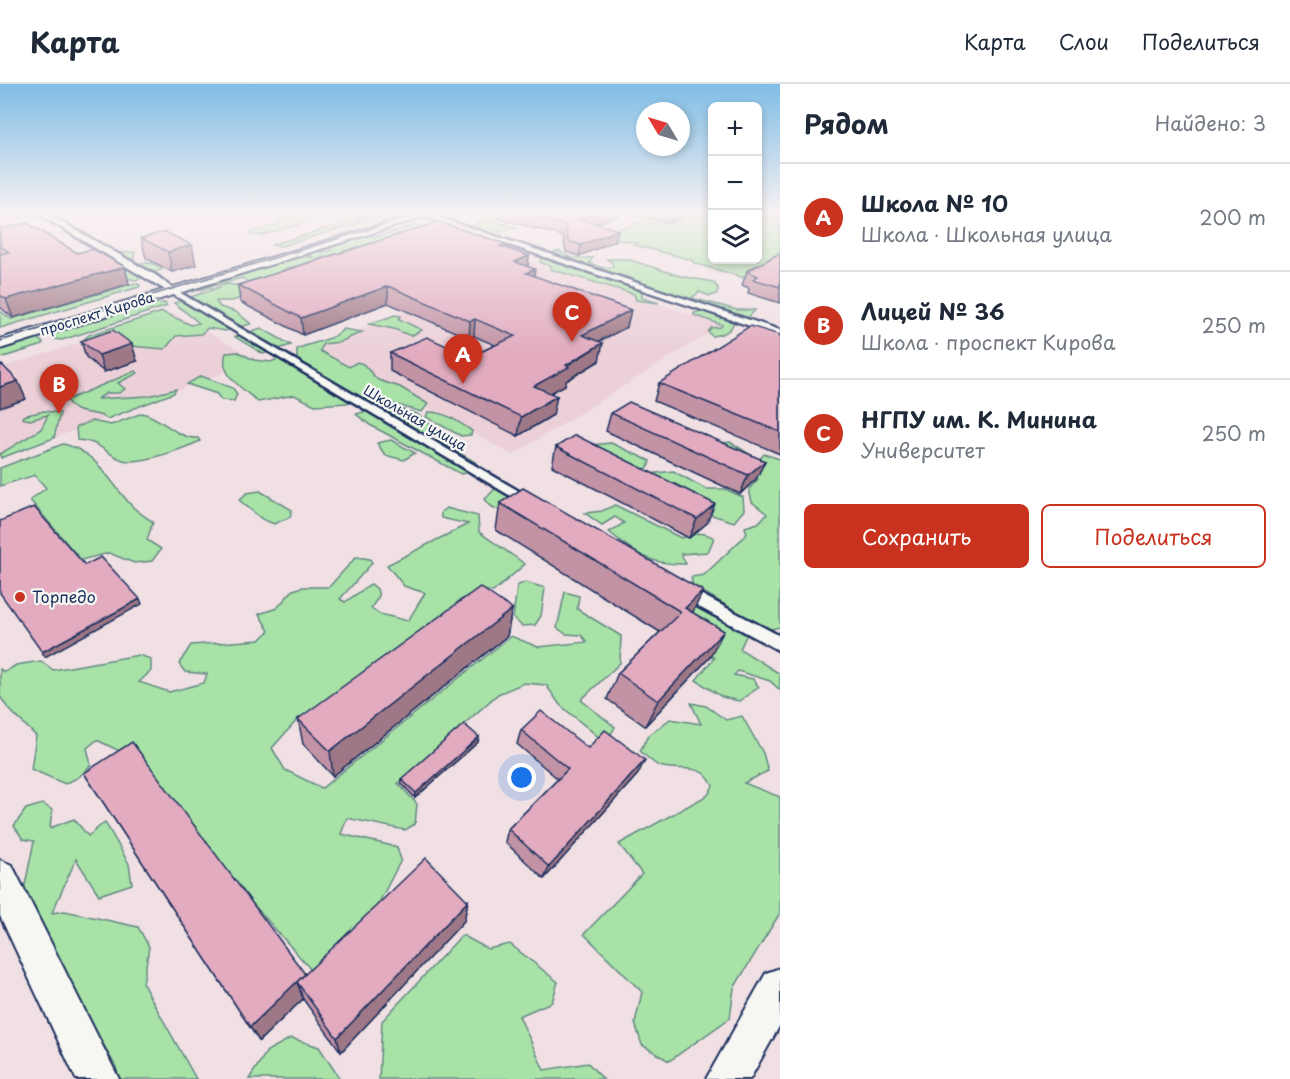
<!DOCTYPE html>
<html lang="ru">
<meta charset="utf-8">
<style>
:root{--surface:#fff;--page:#f6f6f7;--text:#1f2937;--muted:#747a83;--line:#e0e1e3;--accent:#c8321e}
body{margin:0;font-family:"Playpen Sans",sans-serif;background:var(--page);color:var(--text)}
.controls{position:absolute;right:18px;top:18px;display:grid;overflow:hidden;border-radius:9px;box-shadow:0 3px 9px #0003}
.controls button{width:54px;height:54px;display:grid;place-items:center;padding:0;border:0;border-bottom:2px solid var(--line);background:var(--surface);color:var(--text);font:30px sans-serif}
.compass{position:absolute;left:636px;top:18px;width:54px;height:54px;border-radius:50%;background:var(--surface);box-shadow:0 3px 9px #0003;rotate:308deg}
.you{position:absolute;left:522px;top:694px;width:21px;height:21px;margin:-15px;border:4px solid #fff;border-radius:50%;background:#1a73e8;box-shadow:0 0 0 9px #1a73e833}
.badge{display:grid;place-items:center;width:39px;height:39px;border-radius:50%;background:var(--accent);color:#fff;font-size:20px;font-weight:700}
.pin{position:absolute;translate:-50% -50px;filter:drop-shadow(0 2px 3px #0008)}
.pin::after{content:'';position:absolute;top:32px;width:21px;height:18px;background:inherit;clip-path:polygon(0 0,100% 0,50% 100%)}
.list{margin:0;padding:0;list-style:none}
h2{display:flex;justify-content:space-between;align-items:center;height:78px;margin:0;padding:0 24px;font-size:26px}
h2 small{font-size:20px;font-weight:400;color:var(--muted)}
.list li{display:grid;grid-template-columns:39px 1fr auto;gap:18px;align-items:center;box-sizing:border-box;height:108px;padding:0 24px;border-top:2px solid var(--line)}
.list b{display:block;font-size:22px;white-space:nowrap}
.list p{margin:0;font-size:20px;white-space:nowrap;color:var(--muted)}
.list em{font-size:20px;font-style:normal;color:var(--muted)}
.actions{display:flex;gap:12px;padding:18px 24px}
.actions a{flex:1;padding:14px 0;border:2px solid var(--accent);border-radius:9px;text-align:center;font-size:21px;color:var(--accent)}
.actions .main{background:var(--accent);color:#fff}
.icon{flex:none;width:33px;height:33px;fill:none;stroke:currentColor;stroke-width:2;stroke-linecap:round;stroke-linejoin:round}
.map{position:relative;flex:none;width:780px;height:995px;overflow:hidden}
header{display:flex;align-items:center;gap:36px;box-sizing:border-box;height:84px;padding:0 30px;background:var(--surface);border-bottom:2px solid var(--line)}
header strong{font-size:28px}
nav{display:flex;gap:33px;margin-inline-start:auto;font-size:21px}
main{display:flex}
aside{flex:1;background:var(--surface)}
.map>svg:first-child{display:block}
</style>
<header>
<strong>Карта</strong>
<nav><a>Карта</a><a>Слои</a><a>Поделиться</a></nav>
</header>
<main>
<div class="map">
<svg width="780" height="995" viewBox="0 0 780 995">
<rect width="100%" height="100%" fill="#f0e0e3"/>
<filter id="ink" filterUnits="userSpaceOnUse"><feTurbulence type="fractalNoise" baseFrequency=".0167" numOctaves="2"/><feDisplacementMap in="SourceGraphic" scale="12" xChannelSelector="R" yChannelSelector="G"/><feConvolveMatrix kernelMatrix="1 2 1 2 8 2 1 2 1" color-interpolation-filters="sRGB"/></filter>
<g filter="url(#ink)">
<g fill="#ecd0d8">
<polygon points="533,178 722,241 513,371 315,263"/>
<polygon points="174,229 257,276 0,375 0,284"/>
</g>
<g fill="#a8e2a7" stroke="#628882" stroke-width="1.5">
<polygon points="294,128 311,128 324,133 262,151 251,151 250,149 279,140 277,138 295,131"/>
<polygon points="669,128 712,128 712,176 758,176 758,128 780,128 780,204 694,179 692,176 634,161 638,159 608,154 610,148"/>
<polygon points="380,129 387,131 281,162 271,161"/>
<polygon points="486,134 516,144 500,147 502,152 483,150 466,142 480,143 477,139"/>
<path d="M416,141L424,143L414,146L426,150L397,160L358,163L286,185L251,200L242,194L193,208L189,205L293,173H313L304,169C314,165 323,170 332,166L328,163L365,151L375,153Z"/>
<polygon points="106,164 111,165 98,166 99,170 135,168 133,179 152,179 163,185 136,196 124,194 109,177 125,176 126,174 102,174 85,168"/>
<polygon points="559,167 571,174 593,174 589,179 603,184 613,183 612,178 606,175 627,175 680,192 713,198 718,204 717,210 710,212 699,208 692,214 737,226 755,226 748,234 641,200 633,195 547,170"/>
<polygon points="541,174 629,203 642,208 642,214 659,219 636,216 634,210 550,185 552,183 540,178"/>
<polygon points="135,199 140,201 139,203 0,244 0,227 11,235"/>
<polygon points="228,200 249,204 254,210 232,217 216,217 220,223 236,228 251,240 225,247 208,244 201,250 176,252 165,265 81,258 89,251 162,228 191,241 199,239 174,219"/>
<polygon points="165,219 167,222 62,256 54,255 53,247 142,220"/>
<path d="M701,227L734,238C730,249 722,250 712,252L708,248L711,244L721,243L722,241L694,231V229Z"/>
<polygon points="395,231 401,232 399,235 422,246 411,252 394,245 369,240"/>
<polygon points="261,244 291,261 263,270 235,253"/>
<path d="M343,245L362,248L340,258L323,260L320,267L349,283L357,278L363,280L378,296L400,303L428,320L422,328L394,320L391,322L417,330L435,345L429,355L363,318L315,321L294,311L258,318C244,305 218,291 226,269L238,268L254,276L271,278L282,273L297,274V265C311,258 334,257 343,245Z"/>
<polygon points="36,253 43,259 40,262 0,274 0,263"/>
<path d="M135,287L138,289L118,299L125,305L119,309H107L97,315L148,312L176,305L174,309L107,335C94,324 76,335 67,316Z"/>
<polygon points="201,292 233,304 237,310 234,317 221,316 217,310 187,300"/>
<polygon points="44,327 60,329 54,354 1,374 0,370 41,345 48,331 30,336 22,334 23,332"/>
<polygon points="367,327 384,331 428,358 437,356 477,379 472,388 461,390 370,341 356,330"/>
<path d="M428,328C446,328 457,337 472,347L471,351L461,352L426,333Z"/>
<path d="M142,329C163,334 177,355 198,354L200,357C185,364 139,381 123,376C104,369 100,357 77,356L76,343L92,337L111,341Z"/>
<polygon points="391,356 415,369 404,376 385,371 377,359"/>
<polygon points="730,358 759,376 764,370 780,375 780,543 768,546 693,502 691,493 704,491 747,450 745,443 758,439 767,430 752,418 749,405 758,395 700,368 701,361"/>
<polygon points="611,359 650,377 648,384 639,385 590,361"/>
<path d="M63,360C95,366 110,398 131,421C137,428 146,433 153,438L147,456L161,465L152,477L134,479L109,469L81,476L30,416L46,404L35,391L0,402V384Z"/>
<polygon points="673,387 706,405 725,405 743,413 744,426 734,438 683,422 641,391"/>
<path d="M503,403L749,545L740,565L780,590V606L770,597L738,587L734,591L753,595L759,603L739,617L722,613L696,596L714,574L677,550L510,424C498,426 492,426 485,415L496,404Z"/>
<polygon points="260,407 292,426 290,433 274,440 262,435 239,416 247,409"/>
<path d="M615,421L681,454C694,450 702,446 714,454L708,468L681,470L686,480C650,481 636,470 609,448L624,439L615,433L602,441L585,429L602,427Z"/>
<polygon points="446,424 478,432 479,448 525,480 493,508 479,505 457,518 446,539 320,633 298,635 272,664 285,686 322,704 511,552 538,563 587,558 581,551 566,550 557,544 565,508 579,512 577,525 621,552 620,579 581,616 615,643 611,650 601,655 560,621 546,601 524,599 498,610 398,699 417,720 415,740 405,746 347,734 341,750 397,763 401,776 372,832 313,888 247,813 146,680 97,656 87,664 91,681 79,693 65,700 31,685 36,652 7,623 0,612 0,585 5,588 16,581 41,577 53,586 139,571 151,575 151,587 139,598 169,608 204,599 207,590 185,588 179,580 191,561 260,556 269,547 259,530 277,524 293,506 303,503 329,503 356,473 370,475 372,479 340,515 345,518 371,500 377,505 379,512 371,524 380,530 408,537 425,509 404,502 387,481 468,440 441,434 441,428"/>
<polygon points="525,498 545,504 541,532 535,541 522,542 513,534 517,502"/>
<path d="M691,619L706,622L726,636L742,632L763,669L768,687L744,699L780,713V829L734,904L730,934L669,977L642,961L635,939L642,908L584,850L642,790L619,760L708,711L713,702C701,676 682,689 659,682C653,679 646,672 640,667L648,652L670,635L701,640Z"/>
<polygon points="43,720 52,726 50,744 74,735 88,752 105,738 129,780 132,800 99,811 76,775 52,829 65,827 138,843 149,863 143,900 196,995 119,995 116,983 84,926 24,806 34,757 23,755 14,742 26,725"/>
<polygon points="462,851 488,865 510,860 558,898 552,918 519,932 544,986 588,979 603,995 379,995 382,937"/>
<polygon points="291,954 319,963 340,995 249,995 267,967"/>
</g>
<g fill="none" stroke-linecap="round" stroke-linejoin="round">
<g stroke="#1b2f5e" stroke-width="5">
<g id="street">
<polygon points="35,128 44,128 157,192 172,204 541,420 534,425 529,423"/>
<polygon points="411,128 422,128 780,246 780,252"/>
<polygon points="681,500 780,552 780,567 675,510 673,506"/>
</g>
</g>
<g stroke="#1b2f5e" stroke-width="4">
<g id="secondary">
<polygon points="423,128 440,128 0,265 0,255"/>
<polygon points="0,776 12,781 119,995 76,995 0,832"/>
<polygon points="780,884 780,941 750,995 706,995 766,889"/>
</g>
</g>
<use href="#street" fill="#f6f6f2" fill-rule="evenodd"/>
<use href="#secondary" fill="#f6f6f2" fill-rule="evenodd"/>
<polyline stroke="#1b2f5e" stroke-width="1.5" points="0,257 426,128"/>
</g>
<g fill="#c293a5" stroke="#1b2f5e" stroke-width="1.5">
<polygon points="346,128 380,128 361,134"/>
<polygon points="497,128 695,128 669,139 627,128 596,140 618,146 615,157 579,172 566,168 563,152 497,134"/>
<polygon points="0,145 125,183 129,200 13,234 0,223"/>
<polygon points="141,154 196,181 172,188 146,174"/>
<polygon points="506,160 506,164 529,172 528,182 534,192 627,243 599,257 599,277 566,297 565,301 550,309 553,331 518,352 390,287 390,269 470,273 495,261 474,252 469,254 388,219 303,251 240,218 238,201"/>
<polygon points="780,169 780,219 748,209 749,204 742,201 747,187"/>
<polygon points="780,251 780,370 654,317 659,299"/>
<polygon points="81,257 137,277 104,288 86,273"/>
<polygon points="611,329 765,377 756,395 740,410 606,347"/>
<polygon points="556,363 707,439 689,454 552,382"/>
<polygon points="500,419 703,507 692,529 709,574 645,642 607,615 618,589 660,548 496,446"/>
<polygon points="512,525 507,552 333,692 303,660 298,635"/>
<polygon points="521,646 588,664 638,690 544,795 505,758 508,745 558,695 517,660"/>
<polygon points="479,653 478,658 415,714 401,699 401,695"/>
<polygon points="84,689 305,890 468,817 464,837 341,968 303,915 259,957"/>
</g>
<g fill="#9e7886" stroke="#1b2f5e" stroke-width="1.5">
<polygon points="361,128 380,128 361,134"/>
<polygon points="600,128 627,128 578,146 580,135"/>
<polygon points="695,128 669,139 672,129"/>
<polygon points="618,146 615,157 579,172 581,161"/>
<polygon points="192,161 196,181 172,188 168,168"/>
<polygon points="529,172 527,188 515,178"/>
<polygon points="125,183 129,200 13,234 6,215"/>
<polygon points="535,185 533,201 526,189"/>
<polygon points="388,202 388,219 303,251 301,234"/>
<polygon points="631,226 627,243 578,268 582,251"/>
<polygon points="475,235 474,252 469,254 470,237"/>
<polygon points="603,259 599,277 566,297 565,301 531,320 534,302"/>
<polygon points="132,260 137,277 104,288 99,271"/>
<polygon points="18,297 26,315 0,324 0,303"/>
<polygon points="557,312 553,331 518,352 521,333"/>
<polygon points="765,377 756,395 740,410 748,391"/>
<polygon points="715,420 707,439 689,454 697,435"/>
<polygon points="703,507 690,534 685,524"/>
<polygon points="140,515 142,520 45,573 42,568"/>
<polygon points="512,525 507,552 333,692 330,667"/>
<polygon points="724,547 709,574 645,642 658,617"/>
<polygon points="479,653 478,658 415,714 416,709"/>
<polygon points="645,676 638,690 544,795 549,783"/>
<polygon points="468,817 464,837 341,968 337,954"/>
<polygon points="305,890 297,898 303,915 259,957 250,943"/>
</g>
<g fill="#e2abc0" stroke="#1b2f5e" stroke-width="1.5">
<polygon points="518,128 600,128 580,135 618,146 581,161 568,157 565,141"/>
<polygon points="439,138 506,160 500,162 529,172 515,178 535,185 526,189 631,226 582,251 603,259 566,281 569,283 534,302 557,312 521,333 390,269 427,253 470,273 515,252 475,235 470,237 388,202 301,234 238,201"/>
<polygon points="27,139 77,169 93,165 125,183 6,215 0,211 0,170 9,168 0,162 0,145"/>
<polygon points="165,148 192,161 168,168 141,154"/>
<polygon points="780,169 780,203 753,195 758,192 747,187"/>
<polygon points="750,242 780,251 780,348 659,299"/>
<polygon points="113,246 132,260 99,271 81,257"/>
<polygon points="2,281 18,297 0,303 0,282"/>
<polygon points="629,318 765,377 748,391 611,329"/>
<polygon points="575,351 715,420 697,435 556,363"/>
<polygon points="523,404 703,507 685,524 724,547 658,617 618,589 681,528 500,419"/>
<polygon points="34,423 85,481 101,473 140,515 42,568 0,509 0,437"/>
<polygon points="480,503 512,525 330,667 298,635"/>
<polygon points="541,627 588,664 605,646 645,676 549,783 508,745 568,685 521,646"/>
<polygon points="464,640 479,653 416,709 401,695"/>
<polygon points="132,658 305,890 250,943 84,689"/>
<polygon points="426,774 468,817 337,954 297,898"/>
</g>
</g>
<linearGradient id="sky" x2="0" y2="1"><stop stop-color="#7fbde6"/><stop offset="0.48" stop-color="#f8f1f2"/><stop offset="1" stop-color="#f8f1f2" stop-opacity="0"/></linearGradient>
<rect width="780" height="268" fill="url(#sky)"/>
<circle fill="#c8321e" stroke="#f6f6f2" stroke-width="2" cx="20" cy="513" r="6"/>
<g text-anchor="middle" stroke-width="4.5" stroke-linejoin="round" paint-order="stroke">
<g font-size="14" fill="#1b2f5e" stroke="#f6f6f2">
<text transform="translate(97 230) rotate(-17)" y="5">проспект Кирова</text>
<text transform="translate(415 334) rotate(30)" y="5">Школьная улица</text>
</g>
<g font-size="16" fill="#1b2f5e" stroke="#f6f6f2" text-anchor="start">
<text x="32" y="519">Торпедо</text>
</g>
</g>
</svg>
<div class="controls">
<button>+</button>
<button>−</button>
<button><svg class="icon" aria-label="layers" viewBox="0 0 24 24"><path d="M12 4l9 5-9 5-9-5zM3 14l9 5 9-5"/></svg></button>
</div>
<svg class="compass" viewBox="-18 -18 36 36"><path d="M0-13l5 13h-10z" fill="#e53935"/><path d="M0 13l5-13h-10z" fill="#747a83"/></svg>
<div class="you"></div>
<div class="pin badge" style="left:463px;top:300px">A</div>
<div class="pin badge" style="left:59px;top:330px">B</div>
<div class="pin badge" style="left:572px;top:258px">C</div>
</div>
<aside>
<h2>Рядом<small>Найдено: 3</small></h2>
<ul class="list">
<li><span class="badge">A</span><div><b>Школа № 10</b><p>Школа · Школьная улица</p></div><em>200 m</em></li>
<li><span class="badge">B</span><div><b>Лицей № 36</b><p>Школа · проспект Кирова</p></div><em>250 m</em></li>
<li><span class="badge">C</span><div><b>НГПУ им. К. Минина</b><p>Университет</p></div><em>250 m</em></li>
</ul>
<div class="actions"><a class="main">Сохранить</a><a>Поделиться</a></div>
</aside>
</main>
